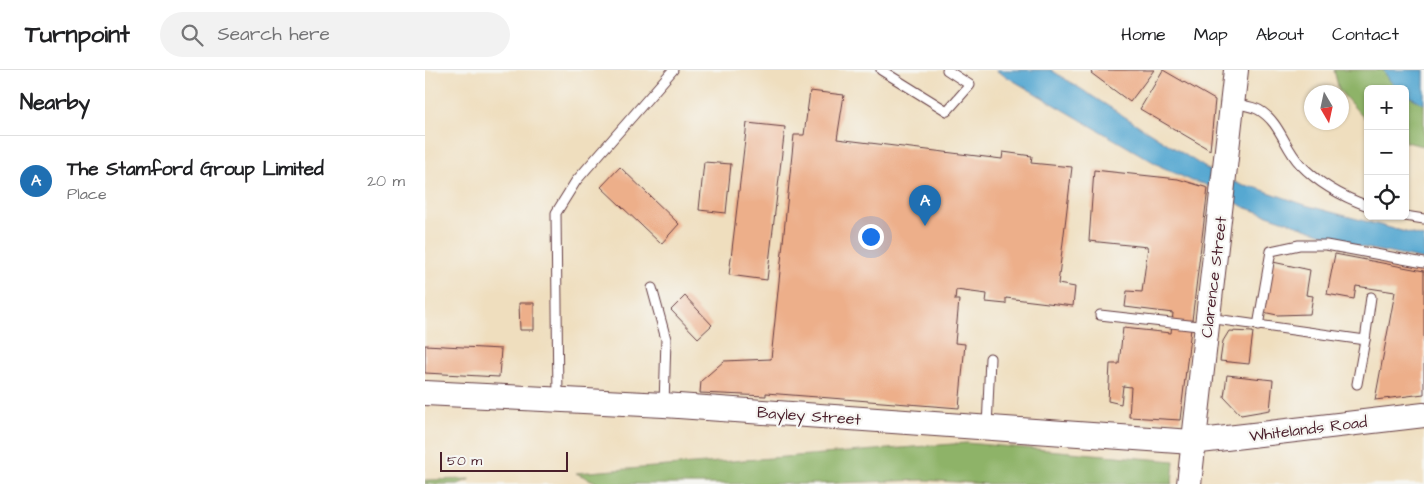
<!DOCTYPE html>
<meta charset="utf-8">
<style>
:root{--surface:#fff;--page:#f2f2f2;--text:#202124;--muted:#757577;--line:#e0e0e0;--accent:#1f6fb2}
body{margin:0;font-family:"Architects Daughter",sans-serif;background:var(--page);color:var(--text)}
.controls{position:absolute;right:15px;top:15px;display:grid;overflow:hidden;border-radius:8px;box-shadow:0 1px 4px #0004}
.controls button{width:45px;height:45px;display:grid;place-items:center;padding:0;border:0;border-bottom:1px solid var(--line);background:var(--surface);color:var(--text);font:25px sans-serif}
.compass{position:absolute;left:879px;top:15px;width:45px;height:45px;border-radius:50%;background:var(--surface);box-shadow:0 1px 4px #0004;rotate:171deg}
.scale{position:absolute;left:15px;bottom:12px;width:128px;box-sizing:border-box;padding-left:5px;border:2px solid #4a1f2b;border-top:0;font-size:14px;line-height:18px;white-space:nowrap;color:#4a1f2b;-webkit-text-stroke:4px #f6f6f2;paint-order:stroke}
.you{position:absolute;left:445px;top:166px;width:18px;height:18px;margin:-12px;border:4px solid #fff;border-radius:50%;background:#1a73e8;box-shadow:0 0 0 8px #1a73e833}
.badge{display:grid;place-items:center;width:32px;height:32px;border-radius:50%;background:var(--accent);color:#fff;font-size:16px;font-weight:700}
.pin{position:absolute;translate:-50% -41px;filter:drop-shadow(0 1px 2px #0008)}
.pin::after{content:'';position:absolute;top:26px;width:18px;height:15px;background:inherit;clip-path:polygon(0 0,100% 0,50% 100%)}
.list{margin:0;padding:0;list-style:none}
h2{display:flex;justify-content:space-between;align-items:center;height:65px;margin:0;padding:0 20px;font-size:21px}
h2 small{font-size:16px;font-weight:400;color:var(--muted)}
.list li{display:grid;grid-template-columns:32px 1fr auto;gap:15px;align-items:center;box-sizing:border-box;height:90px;padding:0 20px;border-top:1px solid var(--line)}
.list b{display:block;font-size:19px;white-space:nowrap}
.list p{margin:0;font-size:16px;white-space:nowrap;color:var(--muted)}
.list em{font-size:16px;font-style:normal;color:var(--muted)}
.icon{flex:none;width:28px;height:28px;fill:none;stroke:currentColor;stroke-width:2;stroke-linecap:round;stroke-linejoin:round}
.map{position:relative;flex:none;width:999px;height:414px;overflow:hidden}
header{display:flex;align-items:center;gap:30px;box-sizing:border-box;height:70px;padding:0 25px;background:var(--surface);border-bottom:1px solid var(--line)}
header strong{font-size:24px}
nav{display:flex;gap:28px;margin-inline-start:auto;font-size:18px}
.search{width:350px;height:45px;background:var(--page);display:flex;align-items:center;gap:12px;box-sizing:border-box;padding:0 18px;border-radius:28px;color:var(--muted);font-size:19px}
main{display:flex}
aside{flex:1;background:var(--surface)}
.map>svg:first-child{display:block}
</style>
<header>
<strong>Turnpoint</strong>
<div class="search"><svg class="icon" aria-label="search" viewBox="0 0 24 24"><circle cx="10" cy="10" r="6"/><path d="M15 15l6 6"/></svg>Search here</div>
<nav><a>Home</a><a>Map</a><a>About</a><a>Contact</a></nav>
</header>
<main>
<aside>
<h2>Nearby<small></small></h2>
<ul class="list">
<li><span class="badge">A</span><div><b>The Stamford Group Limited</b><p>Place</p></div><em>20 m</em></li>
</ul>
</aside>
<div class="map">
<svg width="999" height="414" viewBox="0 0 999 414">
<rect width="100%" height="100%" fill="#f6f6f2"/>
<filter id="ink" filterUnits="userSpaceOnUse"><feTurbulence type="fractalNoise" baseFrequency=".02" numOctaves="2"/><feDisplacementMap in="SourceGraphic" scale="10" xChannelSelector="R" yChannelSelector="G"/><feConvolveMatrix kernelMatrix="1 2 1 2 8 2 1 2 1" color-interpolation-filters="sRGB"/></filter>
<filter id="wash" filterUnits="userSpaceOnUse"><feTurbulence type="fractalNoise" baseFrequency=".0096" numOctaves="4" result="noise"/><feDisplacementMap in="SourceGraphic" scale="20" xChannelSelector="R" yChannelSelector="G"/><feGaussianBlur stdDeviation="1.12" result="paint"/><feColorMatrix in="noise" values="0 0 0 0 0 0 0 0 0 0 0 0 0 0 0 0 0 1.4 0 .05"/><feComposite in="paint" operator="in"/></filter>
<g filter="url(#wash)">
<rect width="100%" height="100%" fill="#efdebe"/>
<g fill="#8eb368" stroke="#6c694a">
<polygon points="909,0 958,0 973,19 943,19 943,50 937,46 914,20"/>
<polygon points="980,24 999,34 999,76 980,72"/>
<polygon points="541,373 749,391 747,414 562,414 498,410 385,414 175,414 151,403"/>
<polygon points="45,409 33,414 0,414 0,410"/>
</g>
<g fill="#56a8d1" stroke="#50647e">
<polygon points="570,0 626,0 784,100 818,116 829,117 880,135 999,167 999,190 936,177 819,137 779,114 767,111 737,97"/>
<path d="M958,0H999V34L980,24V19C968,19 964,9 958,0Z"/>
</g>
<g id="blocks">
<g fill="#edaf8a">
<polygon points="668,0 729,0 705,32 666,3"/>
<polygon points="738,0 790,30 785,80 715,39"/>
<polygon points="385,21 419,25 412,69 577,89 578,82 607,86 606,93 647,97 633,214 650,217 648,236 581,228 581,234 561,232 562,224 531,220 530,230 534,230 530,273 540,274 534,338 341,323 341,326 275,323 276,311 299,291 346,289 369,65 379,65"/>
<polygon points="322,53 360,57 342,210 304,205"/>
<polygon points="279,92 306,94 301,143 274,140"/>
<polygon points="195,97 254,154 236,174 176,117"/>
<polygon points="669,100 753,109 783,118 755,350 704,347 706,317 698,316 696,334 683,331 685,294 694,294 698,258 746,263 748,243 700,237 702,221 717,222 723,177 664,171"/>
<polygon points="910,184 999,201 999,324 950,330 970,222 931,216 929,229 902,224"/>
<polygon points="848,192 885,200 881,225 888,226 885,244 852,245 838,242"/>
<polygon points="260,226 287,255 273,268 246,240"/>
<polygon points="94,233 109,233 109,260 95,260"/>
<polygon points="804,261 828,262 824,294 795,291 798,271"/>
<polygon points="0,275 76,279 74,307 0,303"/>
<polygon points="802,305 848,310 845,340 816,345 799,327"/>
</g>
</g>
</g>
<g filter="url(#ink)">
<use href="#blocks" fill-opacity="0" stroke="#633c41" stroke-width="1"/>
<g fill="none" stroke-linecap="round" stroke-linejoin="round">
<g stroke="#633c41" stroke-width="11">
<g id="lane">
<polyline points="456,0 522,41 545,15 522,0"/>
<path d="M808,33C816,35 827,36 834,40C855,52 859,77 875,94C893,113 918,127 943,136"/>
<polyline points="980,146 999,149"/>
<polyline points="227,218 241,269 239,335"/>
<polyline points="675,245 782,257"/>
<polyline points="783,248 940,270 932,314"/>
<polyline points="833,256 846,181 874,175 901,175 999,193"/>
<polyline points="940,270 946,227"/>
<polyline points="133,329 131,143 151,111 248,0"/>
<polyline points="562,358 565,288"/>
</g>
</g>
<g stroke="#633c41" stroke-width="26">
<g id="secondary">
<polyline points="0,323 239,335 767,372 999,345"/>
<polyline points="764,414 811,0"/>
</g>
</g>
<use href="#lane" stroke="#fff" stroke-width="9"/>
<use href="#secondary" stroke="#fff" stroke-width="24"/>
</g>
</g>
<g text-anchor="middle" stroke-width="4.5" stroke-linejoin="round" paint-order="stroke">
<g font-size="16" fill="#4a1f2b" stroke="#f6f6f2">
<text transform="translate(788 207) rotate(-83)" y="6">Clarence Street</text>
<text transform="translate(384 345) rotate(4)" y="6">Bayley Street</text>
<text transform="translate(883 358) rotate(-7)" y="6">Whitelands Road</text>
</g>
</g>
</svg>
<div class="controls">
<button>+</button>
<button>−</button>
<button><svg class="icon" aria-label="locate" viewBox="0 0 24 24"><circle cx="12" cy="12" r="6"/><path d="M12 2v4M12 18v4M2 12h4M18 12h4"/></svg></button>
</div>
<svg class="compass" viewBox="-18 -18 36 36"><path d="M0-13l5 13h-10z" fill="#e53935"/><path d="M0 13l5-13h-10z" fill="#757577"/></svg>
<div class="scale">50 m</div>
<div class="you"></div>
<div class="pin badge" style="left:500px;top:156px">A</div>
</div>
</main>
